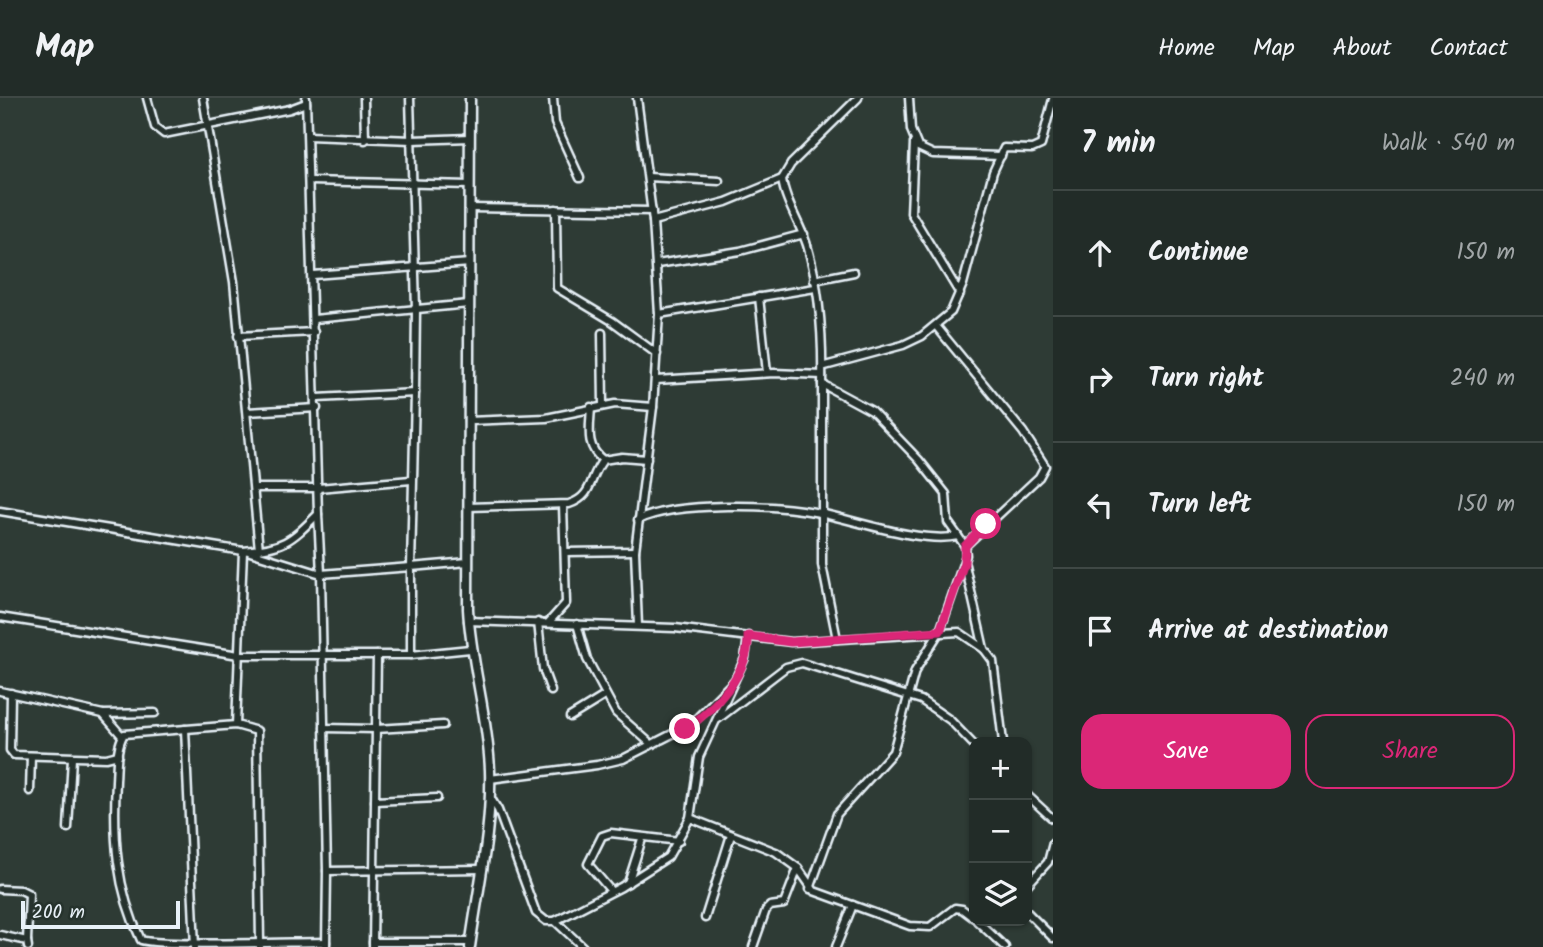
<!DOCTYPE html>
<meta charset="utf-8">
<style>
:root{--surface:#222c28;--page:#2a3430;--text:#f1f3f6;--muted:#a2a7a8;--line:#3f4845;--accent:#db2777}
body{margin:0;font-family:Kalam,sans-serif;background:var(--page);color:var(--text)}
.controls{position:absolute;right:21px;bottom:21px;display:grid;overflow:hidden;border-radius:14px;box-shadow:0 2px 5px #0004}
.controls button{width:63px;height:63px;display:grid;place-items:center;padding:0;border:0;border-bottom:2px solid var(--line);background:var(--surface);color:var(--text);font:35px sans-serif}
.scale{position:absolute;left:21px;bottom:18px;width:159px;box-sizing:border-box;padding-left:7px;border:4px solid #e8f1f8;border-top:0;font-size:19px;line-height:24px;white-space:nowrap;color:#e8f1f8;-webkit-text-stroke:5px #26332d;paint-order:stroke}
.stop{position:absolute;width:21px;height:21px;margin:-16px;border:5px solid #db2777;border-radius:50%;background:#fff}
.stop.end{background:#db2777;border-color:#fff;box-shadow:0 2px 7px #0008}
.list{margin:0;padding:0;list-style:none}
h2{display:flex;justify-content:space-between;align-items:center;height:91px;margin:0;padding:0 28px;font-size:30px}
h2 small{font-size:23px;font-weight:400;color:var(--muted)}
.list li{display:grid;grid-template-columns:46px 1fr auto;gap:21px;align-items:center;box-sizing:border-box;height:126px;padding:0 28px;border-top:2px solid var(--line)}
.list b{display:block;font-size:26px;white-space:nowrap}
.list em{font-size:23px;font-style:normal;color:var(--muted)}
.actions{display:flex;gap:14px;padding:21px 28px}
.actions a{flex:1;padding:16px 0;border:2px solid var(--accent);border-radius:21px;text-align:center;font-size:24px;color:var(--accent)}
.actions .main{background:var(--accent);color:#fff}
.icon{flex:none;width:38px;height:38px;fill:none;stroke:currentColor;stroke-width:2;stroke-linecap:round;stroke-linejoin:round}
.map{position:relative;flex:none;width:1053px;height:849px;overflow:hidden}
header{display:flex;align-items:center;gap:42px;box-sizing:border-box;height:98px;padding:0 35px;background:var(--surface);border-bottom:2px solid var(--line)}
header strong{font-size:33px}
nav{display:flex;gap:38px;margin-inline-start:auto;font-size:24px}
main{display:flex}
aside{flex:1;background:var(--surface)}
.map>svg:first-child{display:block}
</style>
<header>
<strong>Map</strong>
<nav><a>Home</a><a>Map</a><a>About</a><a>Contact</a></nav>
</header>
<main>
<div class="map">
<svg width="1053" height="849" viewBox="0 0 1053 849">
<rect width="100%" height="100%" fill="#2e3b35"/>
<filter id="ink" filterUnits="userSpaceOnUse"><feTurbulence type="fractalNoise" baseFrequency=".0143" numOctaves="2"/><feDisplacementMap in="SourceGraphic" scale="14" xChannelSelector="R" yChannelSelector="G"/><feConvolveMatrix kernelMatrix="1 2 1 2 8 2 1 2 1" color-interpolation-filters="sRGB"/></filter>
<g filter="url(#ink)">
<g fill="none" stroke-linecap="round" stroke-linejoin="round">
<g stroke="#e8f1f8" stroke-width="11">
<g id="minor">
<polyline points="147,0 155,29 164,36 290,11 306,5"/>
<polyline points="203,0 234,184 259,452"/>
<polyline points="364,0 365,42"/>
<polyline points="553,0 555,25 580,80"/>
<polyline points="637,0 653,123 659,216 653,309 635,453 638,528"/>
<polyline points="909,0 911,32 918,49 933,56 1001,58"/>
<polyline points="308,38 412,42 470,40"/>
<polyline points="914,45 911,115 960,196"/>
<polyline points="648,79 719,83"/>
<polyline points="310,83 470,87"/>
<polyline points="470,110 652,113"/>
<polyline points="556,111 557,190 612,223 657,256"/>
<polyline points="653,123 726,104 782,81"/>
<polyline points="657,166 740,153 804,136"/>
<polyline points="313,177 470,165"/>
<polyline points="814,182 854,174"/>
<polyline points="759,199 767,275"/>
<polyline points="659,216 815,190"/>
<polyline points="314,221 469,206"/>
<polyline points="936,228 1023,334 1045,368 1039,379 965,448"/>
<polyline points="602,235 603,307"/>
<polyline points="238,238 314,234"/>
<polyline points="825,268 903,247 922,238 951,214 963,186 993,74 1004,50 1032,51 1041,47 1053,1"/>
<polyline points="656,282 774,275 822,277"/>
<polyline points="317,300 415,295 416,211 410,0"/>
<path d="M591,309C590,330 585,349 603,362"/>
<polyline points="247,314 317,310"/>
<polyline points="468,323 546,320 615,306 653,309"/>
<polyline points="254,390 318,390 411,382"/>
<path d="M468,409L569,406C593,399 589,379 603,362L622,359L647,361"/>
<path d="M0,413L243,453C283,450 290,444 318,416L306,0"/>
<path d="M638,422C677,403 777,406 820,415C857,423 922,446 958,438"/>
<polyline points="250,454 321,476 318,416"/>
<polyline points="566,454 635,453"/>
<polyline points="965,467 984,551"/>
<polyline points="0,519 239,557 411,557 470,551"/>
<polyline points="468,523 675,530 791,544 959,534 984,551 993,563 1003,644"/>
<polyline points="538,524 543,571 551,593"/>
<polyline points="549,524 566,505 563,407"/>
<polyline points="577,526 587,561 616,615 650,645"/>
<path d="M837,541L822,467V286C823,242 820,191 807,147C800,125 785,104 782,81L791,66L858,0"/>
<polyline points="411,557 411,469 468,464"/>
<polyline points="0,593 103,616 122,638"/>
<polyline points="11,595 10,652 14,657 106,660 118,657"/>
<polyline points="103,616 155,615"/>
<polyline points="570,619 606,597"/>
<polyline points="718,621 786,569 802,565 921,602 950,622 974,647"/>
<polyline points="236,627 243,453"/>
<polyline points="324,630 376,631 443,627"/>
<polyline points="185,631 195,849"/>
<polyline points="490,681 597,667 623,661 690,627 734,583"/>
<polyline points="30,693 31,658"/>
<polyline points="1027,697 1053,721"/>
<polyline points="490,699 498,712 536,815 546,823 555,823 621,789 668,759 690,720 776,754 798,770 814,793 910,828 930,829 955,810 962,811 974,820"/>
<polyline points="375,703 437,700"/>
<polyline points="690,720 699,659 745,560 748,538"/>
<polyline points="68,730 72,660"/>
<polyline points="327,773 483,771"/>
<polyline points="628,785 642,741"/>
<polyline points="1027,787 1048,764 1053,745"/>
<polyline points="0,791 21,792 29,796 27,843"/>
<polyline points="810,791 837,716 893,654 915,573 940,533 966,457 965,448 948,424 946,396 919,362 872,313 822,286"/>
<polyline points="611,793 588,766 602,738 611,735 679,743"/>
<polyline points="1027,814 1053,840"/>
<polyline points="705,820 731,737"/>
<polyline points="555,823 583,849"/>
<polyline points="977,823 1005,849"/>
<polyline points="0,837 27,843 28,849"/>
<polyline points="373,844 471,844"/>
<path d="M260,849V845L257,633L236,627L124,636C116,649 117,668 116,683C113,739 116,791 141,842C163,849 293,844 326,844"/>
<polyline points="326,849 327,773 321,476 411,469 415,295"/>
<polyline points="373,849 377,557"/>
<polyline points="753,849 766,812 770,808 784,806 798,770"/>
<polyline points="836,849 853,807"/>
</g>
</g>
<g stroke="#e8f1f8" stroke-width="13">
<path id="tertiary" d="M470,849C478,790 492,732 490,672C488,618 471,566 468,511L470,0"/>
</g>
<use href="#minor" stroke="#26332d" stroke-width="6"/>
<use href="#tertiary" stroke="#26332d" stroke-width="8"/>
</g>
</g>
<g fill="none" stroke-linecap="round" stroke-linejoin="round" filter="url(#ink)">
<path stroke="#db2777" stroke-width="9" d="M685,631C713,613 750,574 748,538L791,544L940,533L964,465L965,448L986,426"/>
</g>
</svg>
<div class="controls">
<button>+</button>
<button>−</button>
<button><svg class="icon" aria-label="layers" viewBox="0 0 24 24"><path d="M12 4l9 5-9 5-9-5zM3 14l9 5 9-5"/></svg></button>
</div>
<div class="scale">200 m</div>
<div class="stop" style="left:986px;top:426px"></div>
<div class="stop end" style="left:685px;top:631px"></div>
</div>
<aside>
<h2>7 min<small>Walk · 540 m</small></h2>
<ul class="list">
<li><svg class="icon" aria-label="ahead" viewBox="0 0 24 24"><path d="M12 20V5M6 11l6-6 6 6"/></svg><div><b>Continue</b></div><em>150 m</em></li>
<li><svg class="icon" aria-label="right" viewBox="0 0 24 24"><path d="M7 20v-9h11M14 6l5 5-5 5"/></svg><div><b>Turn right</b></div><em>240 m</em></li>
<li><svg class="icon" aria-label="left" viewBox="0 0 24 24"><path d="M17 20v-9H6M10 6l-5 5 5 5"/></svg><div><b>Turn left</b></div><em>150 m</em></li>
<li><svg class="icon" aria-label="arrive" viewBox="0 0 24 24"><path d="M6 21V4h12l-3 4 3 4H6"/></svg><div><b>Arrive at destination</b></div></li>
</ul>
<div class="actions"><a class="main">Save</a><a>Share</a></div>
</aside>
</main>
